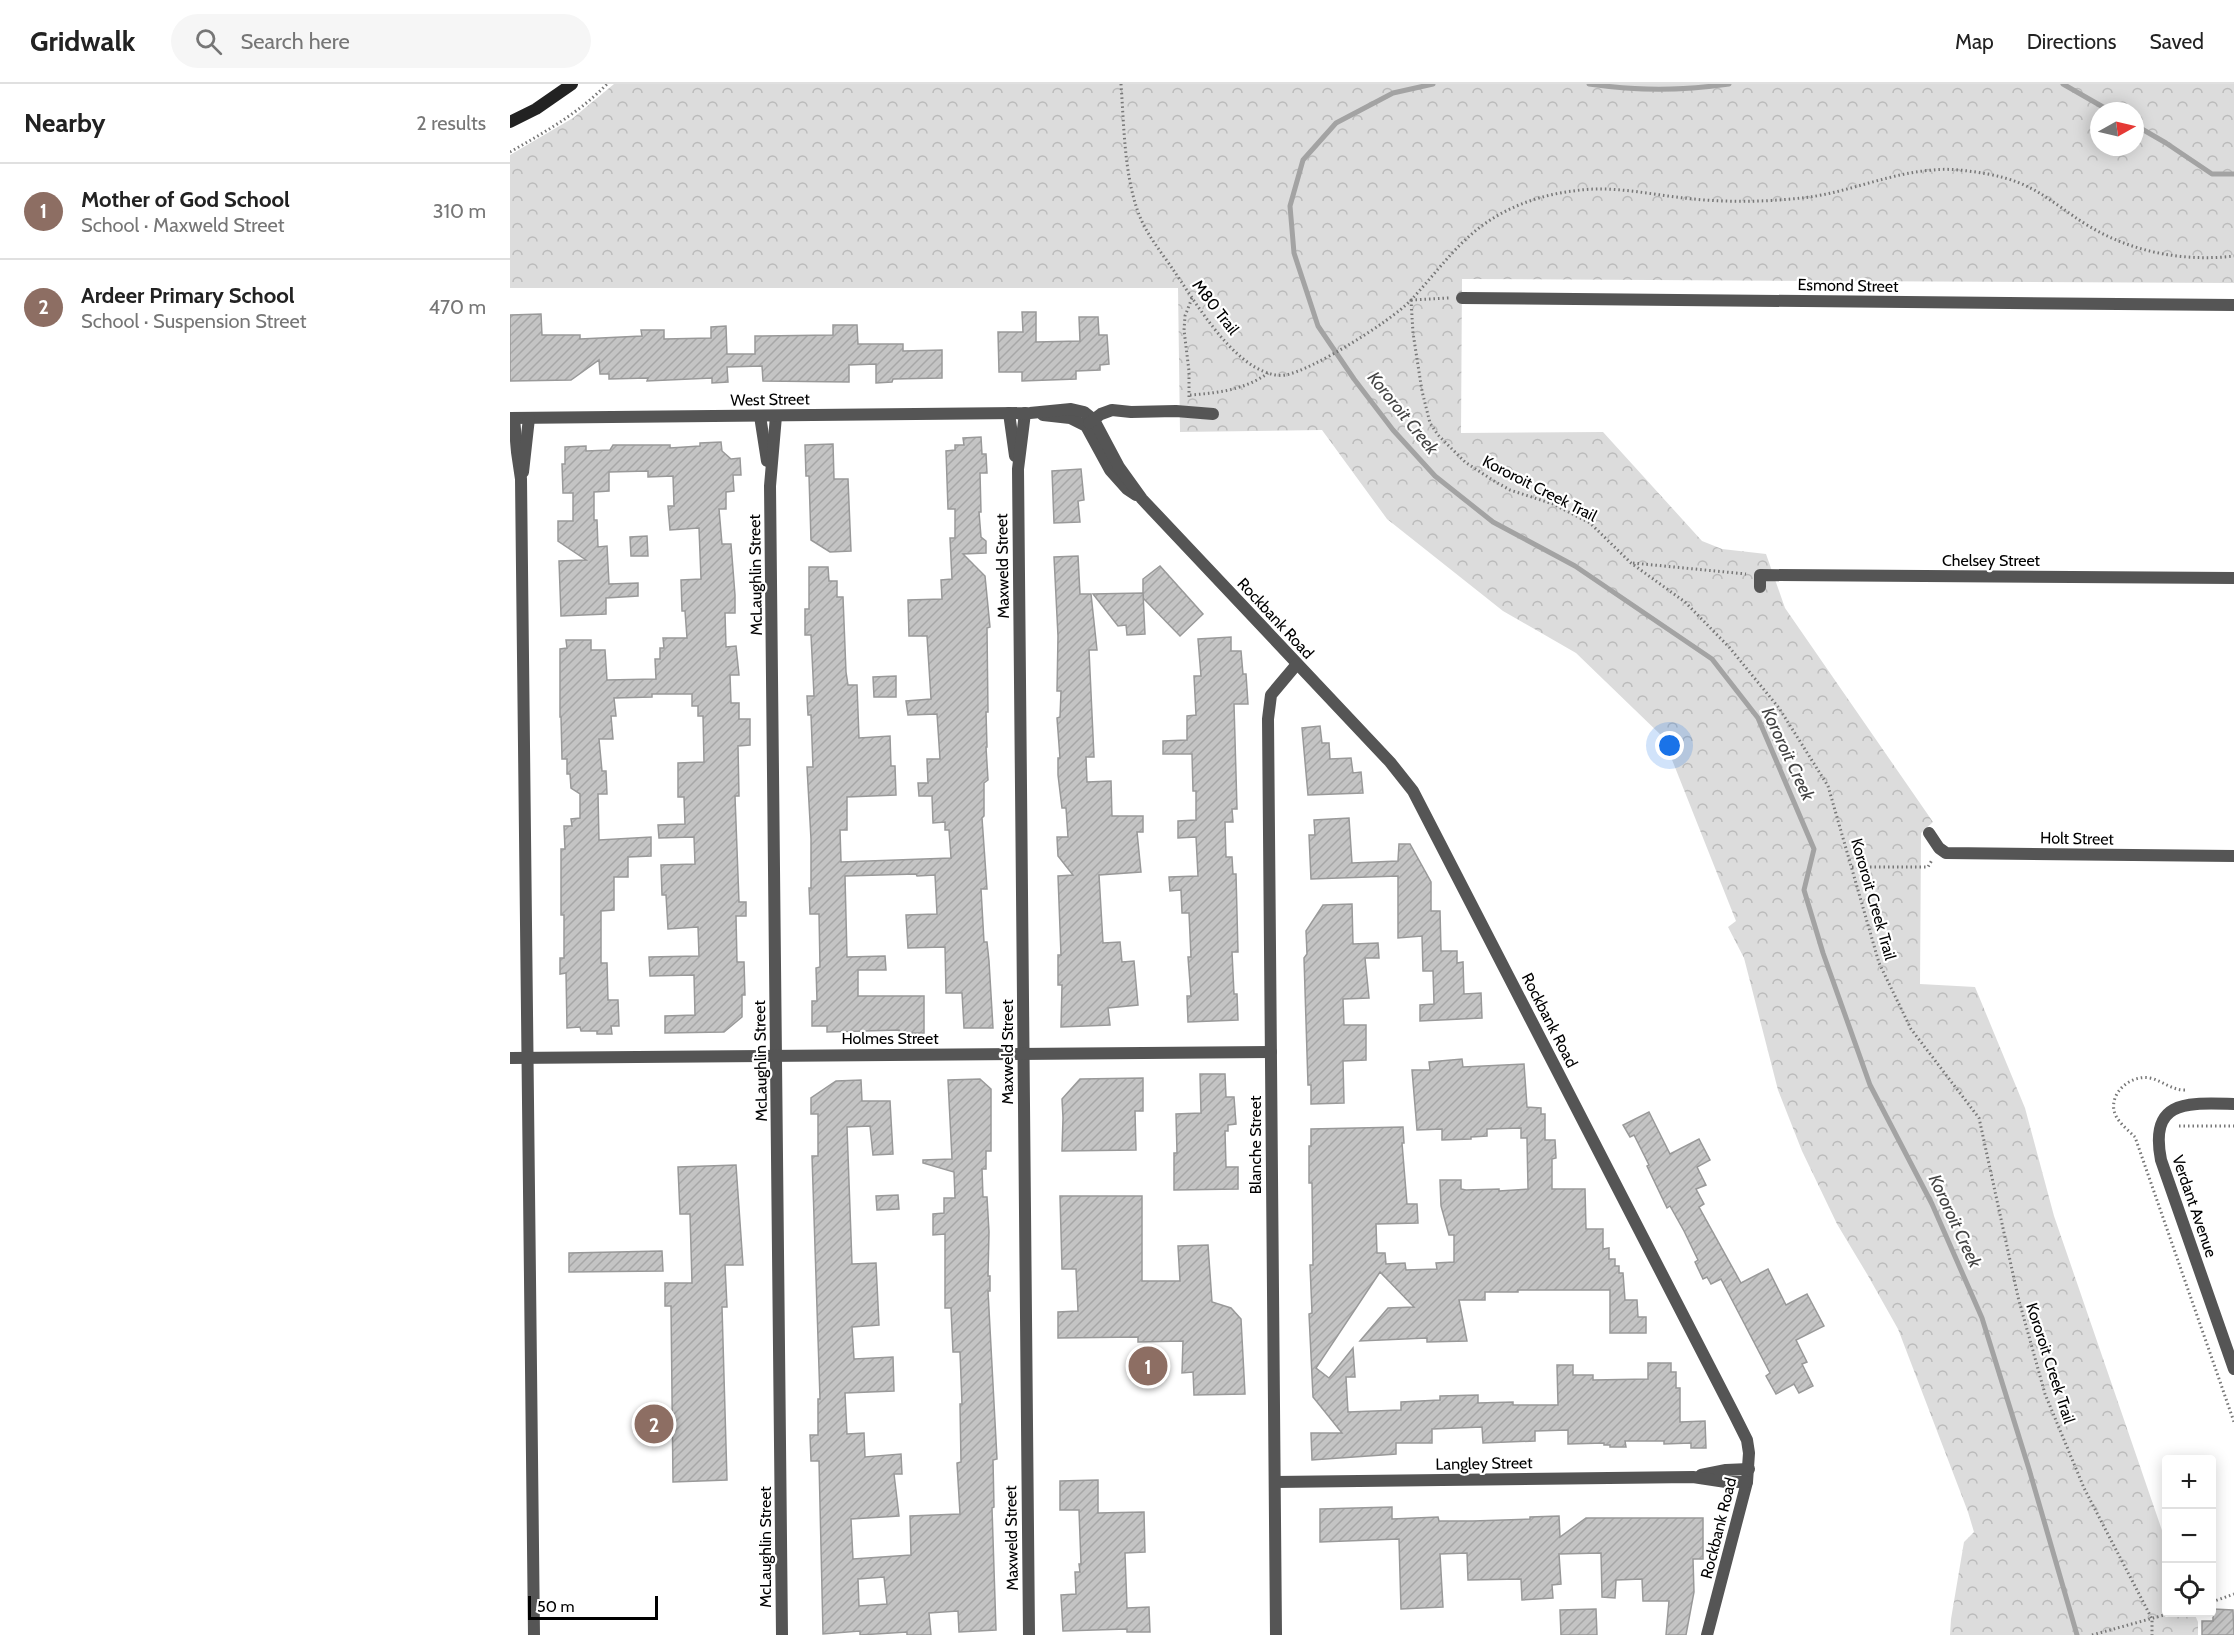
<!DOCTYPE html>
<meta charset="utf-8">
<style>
:root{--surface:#fff;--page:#f6f6f6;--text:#222;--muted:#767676;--line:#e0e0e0;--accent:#0b8043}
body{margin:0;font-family:Cabin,sans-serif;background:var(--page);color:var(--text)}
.controls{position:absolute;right:18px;bottom:18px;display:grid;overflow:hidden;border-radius:6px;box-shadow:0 3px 15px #0003}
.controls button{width:54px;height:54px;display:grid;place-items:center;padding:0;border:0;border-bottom:2px solid var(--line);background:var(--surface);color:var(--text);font:30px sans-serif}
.compass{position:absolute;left:1580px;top:18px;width:54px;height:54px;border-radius:50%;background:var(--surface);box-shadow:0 3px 15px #0003;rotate:82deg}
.scale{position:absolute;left:18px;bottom:15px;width:130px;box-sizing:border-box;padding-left:6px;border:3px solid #000;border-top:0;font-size:16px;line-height:21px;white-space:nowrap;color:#000;-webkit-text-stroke:4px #fff;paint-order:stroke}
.you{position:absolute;left:1160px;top:662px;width:21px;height:21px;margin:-15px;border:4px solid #fff;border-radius:50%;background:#1a73e8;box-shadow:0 0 0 9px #1a73e833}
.badge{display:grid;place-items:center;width:39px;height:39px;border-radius:50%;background:var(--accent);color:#fff;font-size:20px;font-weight:700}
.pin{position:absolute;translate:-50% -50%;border:3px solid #fff;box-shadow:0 2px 6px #0006}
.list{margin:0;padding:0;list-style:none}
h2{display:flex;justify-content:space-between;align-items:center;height:78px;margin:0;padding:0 24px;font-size:26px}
h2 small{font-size:20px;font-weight:400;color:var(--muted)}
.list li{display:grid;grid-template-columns:39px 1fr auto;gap:18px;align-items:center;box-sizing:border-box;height:96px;padding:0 24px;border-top:2px solid var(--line)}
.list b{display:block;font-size:22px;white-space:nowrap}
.list p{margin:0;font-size:20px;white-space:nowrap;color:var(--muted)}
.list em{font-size:20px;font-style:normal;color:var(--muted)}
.icon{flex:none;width:33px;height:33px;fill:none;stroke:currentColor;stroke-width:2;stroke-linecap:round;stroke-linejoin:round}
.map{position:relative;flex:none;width:1724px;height:1551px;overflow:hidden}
header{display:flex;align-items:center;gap:36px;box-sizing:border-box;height:84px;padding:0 30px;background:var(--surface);border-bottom:2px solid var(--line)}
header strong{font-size:28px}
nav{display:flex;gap:33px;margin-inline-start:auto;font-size:21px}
.search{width:420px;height:54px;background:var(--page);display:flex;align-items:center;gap:15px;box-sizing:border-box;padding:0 21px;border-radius:33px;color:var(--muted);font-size:22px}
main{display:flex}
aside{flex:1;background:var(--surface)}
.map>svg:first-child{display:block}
</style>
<header>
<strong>Gridwalk</strong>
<div class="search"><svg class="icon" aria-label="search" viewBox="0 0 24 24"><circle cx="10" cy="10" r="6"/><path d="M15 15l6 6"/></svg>Search here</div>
<nav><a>Map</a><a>Directions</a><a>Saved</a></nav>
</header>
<main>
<aside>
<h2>Nearby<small>2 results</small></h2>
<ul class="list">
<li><span class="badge" style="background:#8d6e63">1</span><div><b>Mother of God School</b><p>School · Maxweld Street</p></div><em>310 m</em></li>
<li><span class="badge" style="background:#8d6e63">2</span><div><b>Ardeer Primary School</b><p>School · Suspension Street</p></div><em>470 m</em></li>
</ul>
</aside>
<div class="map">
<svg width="1724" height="1551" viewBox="0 0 1724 1551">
<defs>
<pattern id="forest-crowns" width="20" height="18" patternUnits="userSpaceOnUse" patternTransform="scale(1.5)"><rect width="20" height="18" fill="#dcdcdc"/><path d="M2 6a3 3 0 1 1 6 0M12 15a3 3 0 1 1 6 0" fill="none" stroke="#bbb"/></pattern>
<pattern id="building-hatch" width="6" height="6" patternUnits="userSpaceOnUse" patternTransform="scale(1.5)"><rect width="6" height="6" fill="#c4c4c4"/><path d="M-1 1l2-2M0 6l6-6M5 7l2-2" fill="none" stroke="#a7a7a7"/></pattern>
</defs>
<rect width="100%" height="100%" fill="#fff"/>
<path fill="url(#forest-crowns)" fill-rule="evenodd" d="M104,0H1724V199L952,195L951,349L1093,348L1192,457L1212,465L1256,470L1275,524L1423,738L1411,749L1410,900L1465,903L1515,1024L1544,1132L1656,1458V1528L1684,1529L1688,1538V1551H1440L1441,1535L1454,1458L1464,1448L1458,1428L1388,1245L1357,1190L1327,1140L1292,1067L1268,1006L1234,874L1218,843L1226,837L1153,653L1066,569L993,527L877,435L812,346L670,348L668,204H0V71L63,34ZM1589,27H1625V63H1589Z"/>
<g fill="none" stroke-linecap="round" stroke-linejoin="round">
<g stroke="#a3a3a3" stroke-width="5">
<polyline points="923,0 883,9 826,39 793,76 780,122 784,169 808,242 844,295 883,346 925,392 983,438 1065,482 1202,575 1248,634 1304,765 1294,806 1313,869 1360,1001 1422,1120 1472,1234 1519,1385 1567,1551"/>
<path d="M1079,0C1129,7 1169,7 1219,0"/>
<polyline points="1553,0 1600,27"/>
<polyline points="1625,41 1656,59 1702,90 1724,90"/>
</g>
</g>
<g fill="url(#building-hatch)" stroke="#999" stroke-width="1.5" fill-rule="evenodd">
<polygon points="512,228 526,228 526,258 570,257 569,233 588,233 589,251 597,251 599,280 590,281 590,286 566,287 566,295 512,297 512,288 489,288 488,248 513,248"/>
<polygon points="31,230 32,251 70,251 70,255 132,252 131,246 154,246 154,255 201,254 201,243 216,242 217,270 245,270 245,252 323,251 323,241 347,241 348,260 393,260 393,267 432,266 432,294 383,295 382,298 366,299 366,280 339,281 339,298 253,297 252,282 217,283 218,298 202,299 202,294 137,297 138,294 99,295 99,290 90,290 89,276 61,296 0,297 0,231"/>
<polygon points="471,353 472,370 476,370 477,389 470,389 471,428 469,428 471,453 476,457 476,469 453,470 475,492 480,543 477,544 478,628 476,628 477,663 476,663 478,696 474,699 474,732 472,734 477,805 471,805 474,858 477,858 479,877 483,944 454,944 452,909 436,909 435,863 398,864 396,831 427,830 425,791 407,792 406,790 335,792 337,873 375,872 376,886 348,886 348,912 414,912 414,949 390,949 389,946 317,948 317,942 302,942 302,917 307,917 306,884 310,883 309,830 300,830 299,804 301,804 301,755 297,683 303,683 301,631 298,631 297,612 304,612 301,551 295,551 295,525 299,525 299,483 318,483 319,497 327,497 327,513 333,513 336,588 338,601 347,601 349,654 380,652 381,682 385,682 386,711 337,713 337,746 330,746 331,778 441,774 439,746 435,746 435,738 423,739 422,712 409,712 408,699 418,699 417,675 430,675 427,630 398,631 396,617 421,615 417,552 399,552 398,516 432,515 431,496 442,495 440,454 445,454 445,425 438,425 436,367 445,366 445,361 454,361 453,354"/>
<polygon points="211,358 212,367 221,375 230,374 231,391 223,391 224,407 216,408 216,425 209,425 212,460 221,460 225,511 225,529 215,529 216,563 226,562 229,591 220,591 221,619 229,619 229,635 240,635 240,661 228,662 229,712 225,712 229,818 236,818 236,832 226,832 227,878 234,878 235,911 232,911 232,933 214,948 155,949 155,932 185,931 184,891 140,892 139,873 189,872 188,843 158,845 156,811 152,811 151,781 185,780 184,753 149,754 148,741 175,740 174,713 168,713 168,679 194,678 193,632 188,632 188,622 182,622 182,610 142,610 142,613 104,614 106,632 101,632 103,655 89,655 92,687 96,687 97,710 88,710 89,756 141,753 141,772 118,773 118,793 104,793 104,826 91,827 91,879 97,879 98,916 108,916 109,942 101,942 102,950 87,950 87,947 71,947 70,943 57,944 56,889 50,890 50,874 54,874 54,831 51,831 51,765 55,765 54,742 62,742 61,735 70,734 70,710 61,704 60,690 57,690 57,675 52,675 51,633 50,633 50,565 57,564 56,556 81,556 81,566 95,566 97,596 146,595 145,575 150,575 150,564 154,564 153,554 177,554 175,527 172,527 171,496 191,495 189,444 160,446 158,422 164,422 163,392 138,393 138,387 99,388 99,407 84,408 84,436 87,436 88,463 97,462 99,500 128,499 128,512 96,514 96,530 51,532 49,477 76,476 48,457 48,437 63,437 63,409 53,409 52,380 55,380 55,363 76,362 76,367 100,366 103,361 160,361 160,364 190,362 190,359"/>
<polygon points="323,360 324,395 338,395 341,467 320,468 301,456 299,392 296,392 295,361"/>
<polygon points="571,385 574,416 568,417 570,438 544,439 542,387"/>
<polygon points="137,452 138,472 121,472 120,453"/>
<polygon points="568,472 570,510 581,510 587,566 579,566 584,673 576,673 577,698 601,697 602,732 633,732 633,748 627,748 631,788 589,791 593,859 610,858 612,878 624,877 628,921 598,924 600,941 551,943 552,901 548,901 548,871 551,871 548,792 563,791 548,772 547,753 558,753 556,724 552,724 548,691 548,674 550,674 547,634 550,633 551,607 547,607 548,552 544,473"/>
<polygon points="650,482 693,530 670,552 633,514 633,495"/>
<polygon points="633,509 635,550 617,551 616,541 608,542 583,510"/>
<polygon points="721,553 721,567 731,567 733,590 736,590 738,620 724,620 727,725 722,725 723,738 715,738 716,773 722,773 723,790 726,790 728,868 722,868 724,910 727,910 728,936 678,938 677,912 681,912 678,873 681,873 679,829 672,829 671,806 660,807 659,793 688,792 686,753 668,754 668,737 686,736 686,707 683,707 682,670 653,670 653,657 677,656 677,632 686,631 684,592 691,592 688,555"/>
<polygon points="386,592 386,613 364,613 363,593"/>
<polygon points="810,642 812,659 819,659 820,675 841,674 843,689 851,688 853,709 798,711 792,644"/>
<polygon points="839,734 842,779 888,777 889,760 900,760 921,798 921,827 930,827 931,867 947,867 947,879 953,878 954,910 971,909 972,934 910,937 910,921 924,920 923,887 913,887 912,852 888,854 888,792 801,795 799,751 805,751 804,736"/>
<polygon points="842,820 843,860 868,859 869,874 855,874 859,914 833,915 834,941 856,941 856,976 833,977 834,1019 801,1020 801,1001 798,1001 794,874 797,870 796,847 813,821"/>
<polygon points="952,975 953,983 1014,980 1017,1023 1031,1024 1031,1030 1035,1030 1035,1056 1045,1056 1046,1074 1042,1075 1042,1105 1075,1105 1076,1145 1093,1145 1093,1165 1099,1164 1099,1175 1105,1175 1105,1182 1109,1182 1109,1189 1113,1189 1115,1216 1127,1216 1128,1233 1136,1233 1136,1249 1100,1249 1100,1206 1008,1206 1008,1208 975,1208 975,1216 949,1216 957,1257 917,1258 917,1254 850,1257 878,1224 904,1223 870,1188 806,1284 819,1294 843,1264 845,1293 836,1293 838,1328 891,1326 891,1318 930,1316 930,1312 968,1311 968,1319 1003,1318 1003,1321 1048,1321 1047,1281 1063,1281 1063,1291 1083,1291 1083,1296 1138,1295 1138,1279 1161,1279 1161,1288 1166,1288 1166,1304 1170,1304 1170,1338 1195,1337 1196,1364 1181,1364 1181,1359 1154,1360 1154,1357 1115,1357 1116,1363 1100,1363 1100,1361 1094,1361 1094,1359 1058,1360 1058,1346 1025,1347 1025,1357 973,1359 972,1343 922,1345 922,1359 886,1359 886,1370 802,1376 801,1349 832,1349 803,1313 799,1230 802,1229 800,1181 803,1181 802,1099 799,1099 799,1062 801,1062 801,1045 893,1043 894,1059 892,1059 897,1120 907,1120 908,1139 866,1140 867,1169 875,1169 876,1180 895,1179 896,1186 927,1185 926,1179 944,1178 944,1151 939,1151 931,1122 930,1096 951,1096 951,1105 956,1106 989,1105 989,1107 1018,1105 1017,1054 1011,1054 1011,1044 977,1045 977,1052 961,1053 961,1055 932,1056 932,1045 907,1046 902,986 920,986 919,978"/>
<polygon points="690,990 715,990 716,1013 724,1013 726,1040 718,1041 718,1047 715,1047 716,1083 728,1083 728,1105 664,1106 664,1069 667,1069 666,1030 691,1029"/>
<polygon points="633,994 633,1027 625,1027 626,1066 552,1067 553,1034 552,1015 570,995"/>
<path d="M470,995L481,1005V1067H476V1085H472L473,1113H477L479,1148L478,1192H480V1207H478L487,1375L483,1376L484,1423L482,1424L486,1546L449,1548L448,1527L419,1529L421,1551H397V1548L350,1551V1547L313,1550L309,1377H301L300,1351H308V1315H310L302,1072H308V1030H301V1014L326,997L351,996L352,1017H380L383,1070L363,1071L360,1042L337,1043L342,1180L366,1179L369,1241L342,1243L344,1275L383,1273L384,1307L335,1309L337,1350L354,1349L355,1373L391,1370L392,1390H384L389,1432L341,1435L343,1475L401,1471L400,1432L450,1430L447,1379L451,1378L450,1320H452L450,1268H443L441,1224H435V1150L423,1151V1130L434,1129V1114H445L444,1088L413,1079V1076L442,1075L438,996ZM374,1493L377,1520L349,1522L348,1495Z"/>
<polygon points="1139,1028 1160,1070 1189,1055 1200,1076 1187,1083 1196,1101 1186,1105 1194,1120 1189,1123 1231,1199 1258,1185 1276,1221 1297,1210 1314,1242 1286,1256 1297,1278 1292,1280 1303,1302 1289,1309 1284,1300 1266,1310 1256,1292 1260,1289 1211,1195 1201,1200 1197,1193 1193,1195 1185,1178 1188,1176 1174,1147 1160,1122 1157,1124 1137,1082 1139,1081 1124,1051 1120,1053 1113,1041"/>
<polygon points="226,1081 233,1181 215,1181 217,1223 212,1223 217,1396 163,1398 161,1222 155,1222 155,1199 182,1199 180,1130 170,1130 168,1083"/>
<polygon points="388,1111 389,1125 367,1126 366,1112"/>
<polygon points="550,1112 632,1112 632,1197 670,1197 668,1162 698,1161 702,1218 721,1224 731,1235 735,1310 684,1311 683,1288 672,1289 673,1257 628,1258 628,1253 548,1254 548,1228 568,1227 566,1185 552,1185"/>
<polygon points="152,1167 153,1187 59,1188 59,1169"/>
<polygon points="588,1396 588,1429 634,1428 635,1468 615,1469 617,1524 639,1523 640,1548 617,1548 617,1545 553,1547 551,1511 566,1510 565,1488 570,1488 569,1480 571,1480 569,1426 550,1426 550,1397"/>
<polygon points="882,1423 882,1435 928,1433 929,1437 963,1437 1020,1435 1020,1433 1049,1432 1050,1453 1076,1434 1193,1434 1193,1475 1183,1475 1184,1508 1176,1551 1156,1551 1159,1517 1133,1517 1132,1495 1106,1496 1105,1514 1092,1513 1091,1469 1049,1470 1051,1500 1042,1501 1043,1514 1012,1516 1011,1495 958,1496 957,1469 930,1470 933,1523 891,1525 889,1455 810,1458 810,1425"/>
<polygon points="1086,1525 1087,1551 1051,1551 1050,1526"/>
<polygon points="1703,1525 1723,1526 1724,1551 1692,1551 1692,1537 1703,1537"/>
</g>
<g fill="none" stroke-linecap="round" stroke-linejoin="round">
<g stroke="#777" stroke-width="3" stroke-dasharray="1.5 3" stroke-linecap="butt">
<path d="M611,0C614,41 614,86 627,125C634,147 649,165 662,184C685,217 720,279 761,290C765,291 770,292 775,291C801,287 881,237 900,217C924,192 944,162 973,141C999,122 1031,111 1063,107C1101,101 1137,110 1174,114C1216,119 1259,118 1300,113C1341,107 1381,89 1423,86C1441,84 1460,87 1478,90C1525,99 1539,117 1577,141C1621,168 1673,178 1724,172"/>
<path d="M0,68C35,48 69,29 97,0"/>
<polyline points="901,216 903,249 912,307 920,339 928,351 955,378 984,397 1000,406 1043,420 1080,439 1121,479 1175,518 1219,563 1269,624 1318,702 1369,879 1401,945 1469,1034 1508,1213 1535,1310 1574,1404 1642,1535 1642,1551"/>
<polyline points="901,216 939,214"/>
<path d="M680,311C707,309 735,306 758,289"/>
<polyline points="679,313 679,287 674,246 675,232 682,214"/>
<polyline points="1123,479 1236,490"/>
<polyline points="1342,783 1418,783 1422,776"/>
<path d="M1675,1006C1661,1006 1653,997 1640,994C1619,990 1596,1012 1606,1032C1610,1040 1619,1047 1625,1053L1724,1338"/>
<polyline points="1669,1042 1724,1042"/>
<polyline points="1702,1518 1724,1510"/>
<polyline points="1582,1551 1665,1528"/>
</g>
<g stroke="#555" stroke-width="12">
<polyline points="952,214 1724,221"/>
<polyline points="499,329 505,372"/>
<polyline points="515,329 508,385 519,1551"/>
<polyline points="533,331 560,334 576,342 600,386 617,405 626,411"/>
<polyline points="250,332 257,377"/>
<polyline points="266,332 260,402 272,1551"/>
<polyline points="0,334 520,329 561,325 574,328 584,336 609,383 632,415 880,678 903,707 1224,1330 1237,1356 1239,1369 1237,1398 1197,1551"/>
<polyline points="4,334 7,368 11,395 24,1551"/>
<polyline points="579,339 591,330 602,326 621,328 666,327 703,330"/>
<polyline points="13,388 19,334"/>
<polyline points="1250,503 1250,491 1724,494"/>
<polyline points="1419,749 1429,764 1436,769 1724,772"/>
<polyline points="0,974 761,968"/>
<path d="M1724,1020C1677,1019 1639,1015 1651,1076L1724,1285"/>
<polyline points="1191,1391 1216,1386 1239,1385"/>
<polyline points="765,1398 1183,1393 1216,1398 1237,1398"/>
<polyline points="766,1551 758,635 761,611 787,580"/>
</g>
<polyline stroke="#222" stroke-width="12" points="0,38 26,25 62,0"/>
</g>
<g text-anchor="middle" stroke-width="4.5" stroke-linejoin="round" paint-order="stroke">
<g font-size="16" fill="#000" stroke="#fff">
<text transform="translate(1338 201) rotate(1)" y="6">Esmond Street</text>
<text transform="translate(706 223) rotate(52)" y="6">M80 Trail</text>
<text transform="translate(260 315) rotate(-1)" y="6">West Street</text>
<text transform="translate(1030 404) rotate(27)" y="6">Kororoit Creek Trail</text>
<text x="1481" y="482">Chelsey Street</text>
<text transform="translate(492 482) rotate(-91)" y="6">Maxweld Street</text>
<text transform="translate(245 491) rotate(-91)" y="6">McLaughlin Street</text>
<text transform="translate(766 534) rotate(47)" y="6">Rockbank Road</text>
<text transform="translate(1567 754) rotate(1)" y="6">Holt Street</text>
<text transform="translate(1364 815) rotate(74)" y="6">Kororoit Creek Trail</text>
<text transform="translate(1040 936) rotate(63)" y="6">Rockbank Road</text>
<text x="380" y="960">Holmes Street</text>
<text transform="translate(497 968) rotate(-90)" y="6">Maxweld Street</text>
<text transform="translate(250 977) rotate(-91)" y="6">McLaughlin Street</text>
<text transform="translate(745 1061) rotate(-90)" y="6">Blanche Street</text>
<text transform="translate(1685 1122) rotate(71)" y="6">Verdant Avenue</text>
<text transform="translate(1541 1279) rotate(72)" y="6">Kororoit Creek Trail</text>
<text transform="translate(974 1379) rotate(-1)" y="6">Langley Street</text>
<text transform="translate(1208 1444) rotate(-76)" y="6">Rockbank Road</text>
<text transform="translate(501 1454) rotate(-91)" y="6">Maxweld Street</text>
<text transform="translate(255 1463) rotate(-90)" y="6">McLaughlin Street</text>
</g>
<g font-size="18" font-style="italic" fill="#444" stroke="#fff">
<text transform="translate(893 329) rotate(51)" y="6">Kororoit Creek</text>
<text transform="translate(1278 670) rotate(65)" y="6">Kororoit Creek</text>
<text transform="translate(1445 1137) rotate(65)" y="6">Kororoit Creek</text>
</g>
</g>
</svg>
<div class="controls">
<button>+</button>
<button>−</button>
<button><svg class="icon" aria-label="locate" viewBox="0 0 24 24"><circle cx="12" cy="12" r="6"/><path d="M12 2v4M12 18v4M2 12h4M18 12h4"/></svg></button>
</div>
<svg class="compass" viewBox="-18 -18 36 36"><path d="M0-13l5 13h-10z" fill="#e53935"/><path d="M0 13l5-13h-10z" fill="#767676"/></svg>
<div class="scale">50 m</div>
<div class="you"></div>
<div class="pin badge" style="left:638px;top:1282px;background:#8d6e63">1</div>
<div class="pin badge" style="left:144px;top:1340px;background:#8d6e63">2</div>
</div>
</main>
